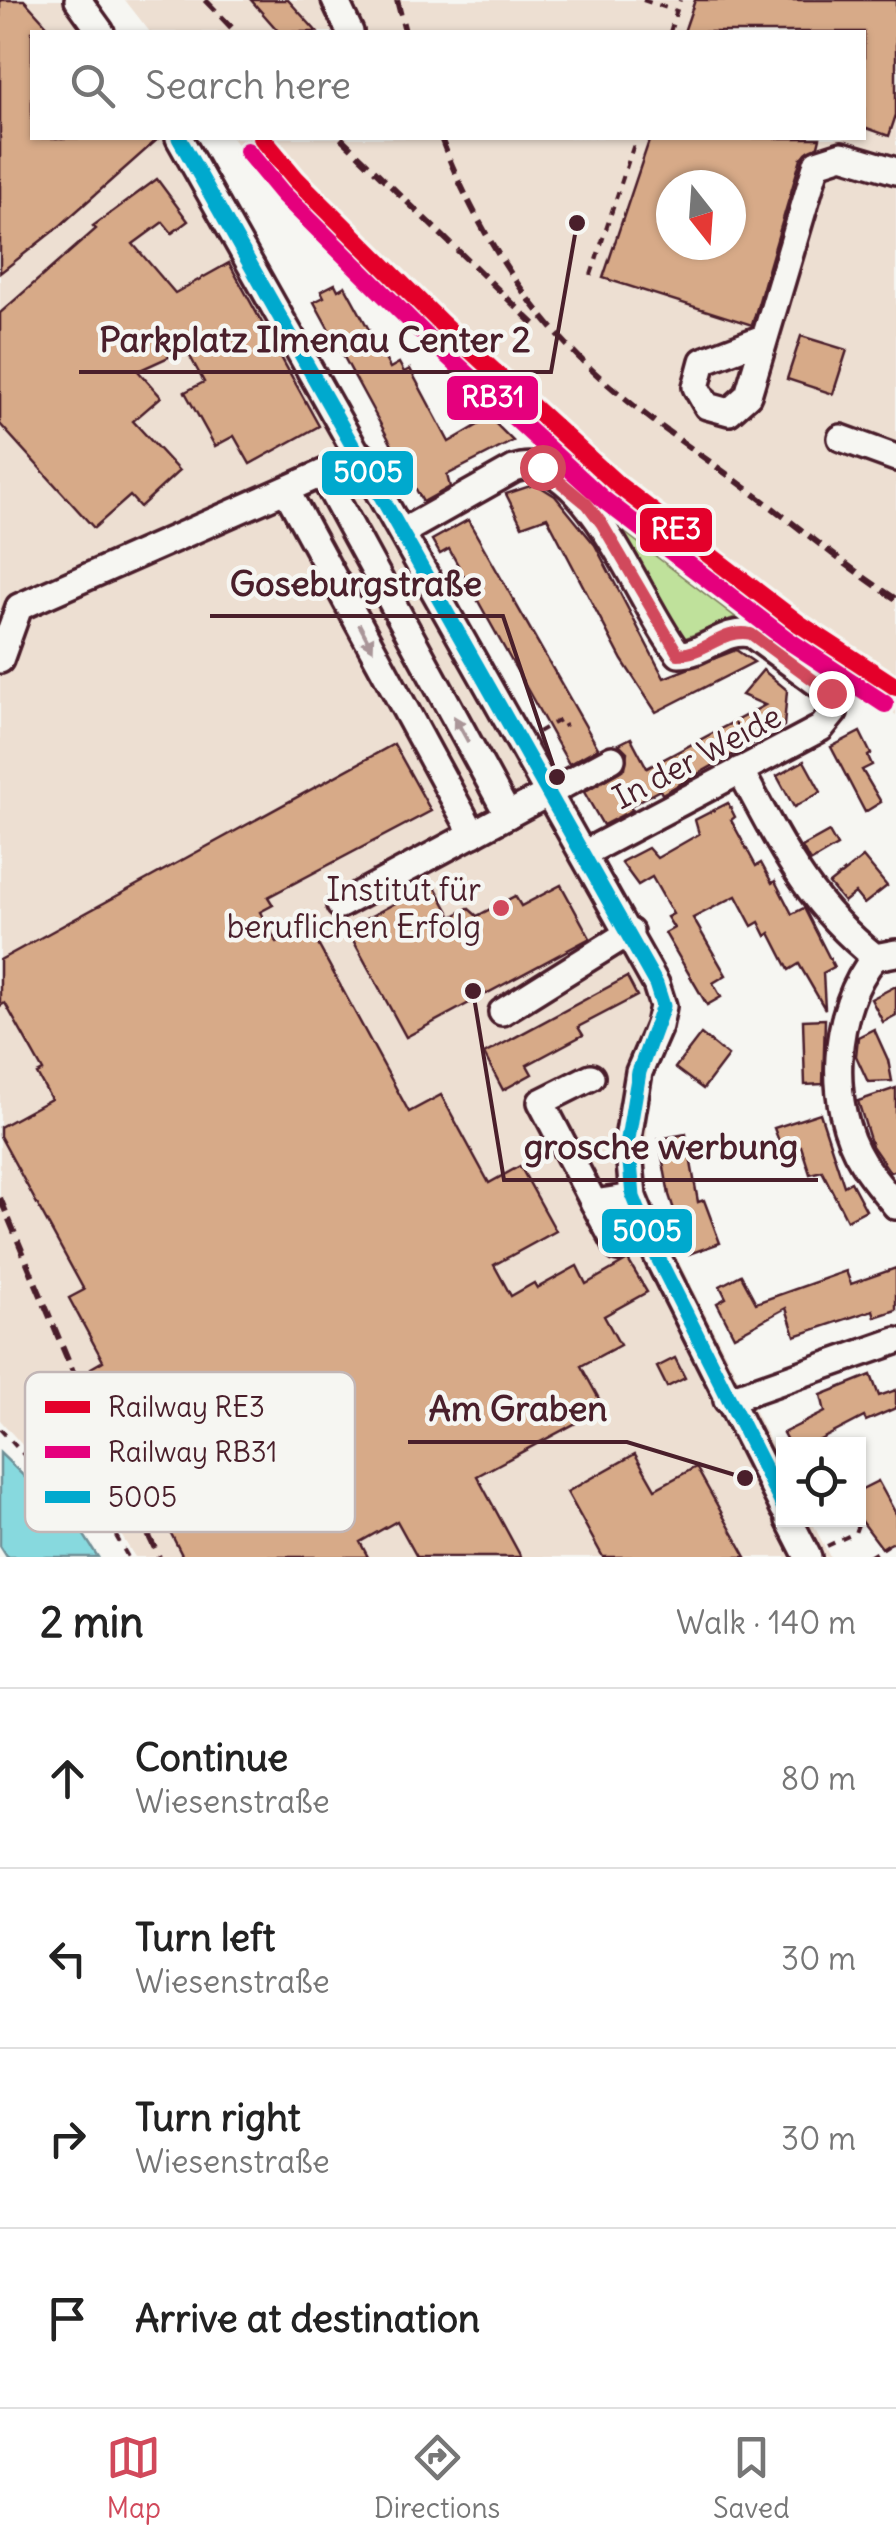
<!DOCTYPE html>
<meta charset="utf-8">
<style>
:root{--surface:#fff;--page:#f6f6f6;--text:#222;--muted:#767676;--line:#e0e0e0;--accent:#d1495b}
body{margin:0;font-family:Delius,sans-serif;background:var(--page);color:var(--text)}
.controls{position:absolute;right:30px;bottom:30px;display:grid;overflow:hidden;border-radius:0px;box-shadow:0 2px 8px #0004}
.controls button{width:90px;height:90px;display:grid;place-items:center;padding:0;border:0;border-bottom:2px solid var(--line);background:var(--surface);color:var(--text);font:50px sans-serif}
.compass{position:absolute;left:656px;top:170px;width:90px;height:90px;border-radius:50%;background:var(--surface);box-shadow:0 2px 8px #0004;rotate:163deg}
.stop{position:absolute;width:30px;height:30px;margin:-22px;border:8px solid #d1495b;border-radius:50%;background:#fff}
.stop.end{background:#d1495b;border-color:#fff;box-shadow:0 2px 10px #0008}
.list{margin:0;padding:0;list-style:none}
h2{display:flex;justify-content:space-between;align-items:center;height:130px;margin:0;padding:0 40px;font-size:42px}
h2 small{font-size:32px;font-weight:400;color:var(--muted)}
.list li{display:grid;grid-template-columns:65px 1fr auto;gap:30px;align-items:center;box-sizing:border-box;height:180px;padding:0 40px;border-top:2px solid var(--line)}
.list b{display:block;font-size:38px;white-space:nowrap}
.list p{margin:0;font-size:32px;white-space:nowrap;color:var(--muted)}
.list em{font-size:32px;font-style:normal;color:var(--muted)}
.icon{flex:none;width:55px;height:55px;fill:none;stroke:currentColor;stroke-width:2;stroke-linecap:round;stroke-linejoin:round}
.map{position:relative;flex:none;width:896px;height:1557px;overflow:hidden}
.search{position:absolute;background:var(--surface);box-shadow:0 2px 8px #0004;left:30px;right:30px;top:30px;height:110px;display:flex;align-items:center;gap:25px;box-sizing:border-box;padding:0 35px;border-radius:0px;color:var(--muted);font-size:38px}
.sheet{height:850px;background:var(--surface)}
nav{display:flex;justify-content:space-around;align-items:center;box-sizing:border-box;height:140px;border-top:2px solid var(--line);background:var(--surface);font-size:28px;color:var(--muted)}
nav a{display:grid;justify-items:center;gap:5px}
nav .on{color:var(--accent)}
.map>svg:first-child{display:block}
</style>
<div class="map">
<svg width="896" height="1557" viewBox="0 0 896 1557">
<rect width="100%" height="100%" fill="#f6f6f2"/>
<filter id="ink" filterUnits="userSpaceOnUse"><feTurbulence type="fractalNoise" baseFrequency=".01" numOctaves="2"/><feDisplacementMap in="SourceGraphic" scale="20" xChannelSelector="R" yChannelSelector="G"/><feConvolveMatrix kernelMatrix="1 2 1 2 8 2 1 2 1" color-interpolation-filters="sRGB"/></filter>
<g filter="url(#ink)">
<g fill="#eddfd2" fill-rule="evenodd">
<polygon points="0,0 77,0 102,32 32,32 32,138 183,138 226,193 679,1013 648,1083 646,1197 783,1467 784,1520 811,1520 830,1557 135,1557 99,1500 40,1465 0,1420"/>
<path d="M125,0H896V715L661,545L271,188L232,138H864V32H150ZM671,185H731V245H671Z"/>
</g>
<polygon fill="#bfe19b" stroke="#848063" stroke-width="2.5" points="613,523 736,617 684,639"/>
<polygon fill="#87d9de" stroke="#6f8f96" stroke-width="2.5" points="0,1453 37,1489 101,1515 103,1522 80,1529 98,1557 7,1557 0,1546"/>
<g fill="#d7aa88" stroke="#4a1f2b" stroke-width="2.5" fill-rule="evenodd">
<polygon points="0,0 24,0 53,32 32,32 32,138 159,138 61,225 0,273"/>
<polygon points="251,0 288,0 317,32 279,32"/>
<polygon points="695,0 896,0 896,115 889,136 864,127 864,32 684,32"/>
<path d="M650,138H820L818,146L801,158L752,325L603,278ZM671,185H731V245H671Z"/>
<polygon points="157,179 188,221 172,233 163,222 133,244 175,293 229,263 319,426 250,464 234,436 215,446 185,392 204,382 186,349 138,371 161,397 133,421 179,471 140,507 130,496 94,528 0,424 0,313 96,229 93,226"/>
<polygon points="335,284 338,290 345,286 390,368 399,363 404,372 410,369 449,442 490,418 513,441 447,475 450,487 423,502 314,302 324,297 321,291"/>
<polygon points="801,336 847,350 833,394 787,379"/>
<polygon points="536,484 555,496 595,545 664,678 736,650 754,662 656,712 622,660 547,517 522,526 506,494"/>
<polygon points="468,520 598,748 569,764 449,549 440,554 432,540"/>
<polygon points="763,670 787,690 784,726 662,794 660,790 630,806 632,810 603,825 584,792 625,768 627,752 619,744 631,738 647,768 765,705 742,695"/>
<polygon points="860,732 871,754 868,756 872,765 862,770 881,802 865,812 831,747"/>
<polygon points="394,744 431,811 268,897 273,905 260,912 277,943 308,926 409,1112 441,1095 489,1183 520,1166 556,1231 494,1265 511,1296 534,1283 537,1288 577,1266 586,1284 628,1260 647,1292 604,1316 620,1345 581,1366 604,1408 477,1476 521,1557 417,1557 397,1521 360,1542 368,1557 183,1557 104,1402 91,1368 103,1361 69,1298 84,1290 0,1136 0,1127 51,1099 37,1074 43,1071 5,1003 0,1006 0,960"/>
<polygon points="804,761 821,792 794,807 777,776"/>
<polygon points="728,803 735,817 731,820 756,866 761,863 772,883 775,881 792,914 804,908 834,967 823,973 825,1009 799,964 789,970 770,933 766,936 759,922 752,926 736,896 693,918 726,975 713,983 721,997 707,1005 665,933 674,928 667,917 673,914 652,877 638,885 621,862 648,848 657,858 699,834 695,820"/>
<polygon points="829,832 837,846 810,862 802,847"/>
<polygon points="863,857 887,886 864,904 855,893 844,902 829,884"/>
<polygon points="433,883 452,917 468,908 477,916 515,896 521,906 561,885 590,938 406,1037 347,929"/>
<polygon points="627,977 637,996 578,1027 583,1035 527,1065 532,1074 503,1090 484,1054"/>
<polygon points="896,986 896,1015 883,1022 871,999"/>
<polygon points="825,1019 823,1084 805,1085 803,1020"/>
<polygon points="874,1029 888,1060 892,1081 868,1082 856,1056 858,1037"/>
<polygon points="701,1034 728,1056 703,1089 675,1068"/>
<polygon points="896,1088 896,1170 890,1172 872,1146 858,1101"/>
<polygon points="820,1113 844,1186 851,1182 866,1210 847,1220 822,1171 810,1174 801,1146 783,1152 774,1128"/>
<polygon points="686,1134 698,1202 704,1200 720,1243 689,1254 669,1195 659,1139"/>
<polygon points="896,1268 896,1310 875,1317 873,1310 795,1336 786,1308 734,1336 717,1303 726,1298 720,1286 741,1275 756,1303 846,1271 851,1284"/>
<polygon points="675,1358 685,1378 667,1387 657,1367"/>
<polygon points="871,1375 879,1396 896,1390 896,1408 866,1421 864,1417 812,1444 789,1444 783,1433 825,1412 821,1395"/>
<polygon points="635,1454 655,1489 696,1467 746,1557 603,1557 567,1492"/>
<polygon points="878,1481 896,1514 896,1541 882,1548 858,1516 858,1491"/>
</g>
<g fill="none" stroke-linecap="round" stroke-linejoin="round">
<g stroke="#4a1f2b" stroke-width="32">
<g id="minor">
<polyline points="78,0 101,32"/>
<polyline points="335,0 350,32"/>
<polyline points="179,138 656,984 663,1006 659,1026 639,1072 628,1139 633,1197 658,1258 784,1509"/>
<polyline points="763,338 703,361 696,387 707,406 729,412 748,395 817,163 842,155 896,171"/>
<polyline points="841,438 896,458"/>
<polyline points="322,474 508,815"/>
<polyline points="286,490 473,834"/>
<path d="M404,531L514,469C583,443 643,613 679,654C706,654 723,628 751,634L831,693L834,712L821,728L585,853"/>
<polyline points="0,660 19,607 362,456"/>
<path d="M740,770C780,844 807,903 875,957L896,953"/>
<polyline points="340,905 612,759"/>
<path d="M875,957C832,1008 826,1105 863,1163C872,1178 885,1192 896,1206"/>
<polyline points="502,1012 630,932"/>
<polyline points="591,1077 541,1102 594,1203 633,1197"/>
<polyline points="594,1203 618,1248"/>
<polyline points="727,1400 896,1341"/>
<polyline points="789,1520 808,1557"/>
</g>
</g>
<g stroke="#4a1f2b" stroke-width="4" stroke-dasharray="8 8" stroke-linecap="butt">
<polyline points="643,0 676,11"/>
<polyline points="670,32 680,0"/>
<polyline points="591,275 636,138"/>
<polyline points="538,732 561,719 565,727"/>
<polyline points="0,1429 37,1469 101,1510 128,1557"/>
<polyline points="827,1546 855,1533 860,1519"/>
<polyline points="869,1557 888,1545"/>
</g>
<use href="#minor" stroke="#f6f6f2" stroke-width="25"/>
<g stroke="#4a1f2b" stroke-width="6" stroke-dasharray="15 8" stroke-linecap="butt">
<polyline points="205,0 236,32"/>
<polyline points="397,0 405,32"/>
<polyline points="341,138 535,325"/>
<path d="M441,138C476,230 533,321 610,386C654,424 703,456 750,491C799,527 845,566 896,599"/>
<polyline points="0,1198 93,1420 159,1557"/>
</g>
<g stroke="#f6f6f2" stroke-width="22">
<polyline id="bus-1" points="179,138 656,984 663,1006 639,1072 628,1139 633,1197 658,1258 784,1508"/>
</g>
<use href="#bus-1" stroke="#00a9ce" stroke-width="15"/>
<g stroke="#f6f6f2" stroke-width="25">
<polyline id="rail-1" points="262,138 296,179 441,323 618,485 798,623 896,687"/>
</g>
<g stroke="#f6f6f2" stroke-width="25">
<polyline id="rail-2" points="247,151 282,193 427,337 604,500 786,639 885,704"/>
</g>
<use href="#rail-1" stroke="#e4002b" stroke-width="18"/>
<use href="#rail-2" stroke="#e5007d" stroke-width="18"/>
</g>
<defs><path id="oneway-solid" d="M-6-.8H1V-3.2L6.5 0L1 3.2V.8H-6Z" transform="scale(2.5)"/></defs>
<g fill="#a99598">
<use href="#oneway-solid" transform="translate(366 637) rotate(62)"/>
<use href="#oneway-solid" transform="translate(461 729) rotate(-119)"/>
</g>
</g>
<g fill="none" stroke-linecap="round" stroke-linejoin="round" filter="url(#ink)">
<path stroke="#d1495b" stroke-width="12" d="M542,467L587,504L602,524L678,654C706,654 723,628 751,634L831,693"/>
</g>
<circle fill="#d1495b" stroke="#f6f6f2" stroke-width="4" cx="501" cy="908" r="10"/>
<g text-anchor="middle" stroke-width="9" stroke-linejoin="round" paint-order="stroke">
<g font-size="32" fill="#4a1f2b" stroke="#f6f6f2">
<text transform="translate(697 757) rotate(-28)" y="11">In der Weide</text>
</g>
<g font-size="32" fill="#4a1f2b" stroke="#f6f6f2" text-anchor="end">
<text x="481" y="901">Institut für<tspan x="481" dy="37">beruflichen Erfolg</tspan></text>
</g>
</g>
<rect x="25" y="1372" width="330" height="160" rx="15" fill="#f6f6f2" stroke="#c2b6b6" stroke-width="2.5"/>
<rect x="45" y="1401" width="45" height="12" fill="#e4002b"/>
<rect x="45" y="1446" width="45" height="12" fill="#e5007d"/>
<rect x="45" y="1491" width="45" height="12" fill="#00a9ce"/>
<g font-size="28" fill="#4a1f2b">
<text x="108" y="1417">Railway RE3</text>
<text x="108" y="1462">Railway RB31</text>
<text x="108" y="1507">5005</text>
</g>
<path fill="none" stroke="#4a1f2b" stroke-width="4" d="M577 223L551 372H79M557 777L503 616H210M473 991L504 1180H818M745 1478L627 1442H408"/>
<g fill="#4a1f2b" stroke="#f6f6f2" stroke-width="4">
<circle cx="577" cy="223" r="10"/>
<circle cx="557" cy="777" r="10"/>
<circle cx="473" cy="991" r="10"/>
<circle cx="745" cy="1478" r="10"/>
</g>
<g font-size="35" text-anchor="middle" font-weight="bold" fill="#4a1f2b" stroke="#f6f6f2" stroke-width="9" stroke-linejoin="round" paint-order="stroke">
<text x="315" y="352">Parkplatz Ilmenau Center 2</text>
<text x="356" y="596">Goseburgstraße</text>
<text x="661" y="1159">grosche werbung</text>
<text x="518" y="1421">Am Graben</text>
</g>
<g stroke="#f6f6f2" stroke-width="4">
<rect x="445" y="374" width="95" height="48" rx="10" fill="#e5007d"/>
<rect x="320" y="449" width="95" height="48" rx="10" fill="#00a9ce"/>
<rect x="638" y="506" width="76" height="48" rx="10" fill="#e4002b"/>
<rect x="600" y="1207" width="94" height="48" rx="10" fill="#00a9ce"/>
</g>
<g font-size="28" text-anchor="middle" font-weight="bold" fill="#fff">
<text x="493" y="407">RB31</text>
<text x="368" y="482">5005</text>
<text x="676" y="539">RE3</text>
<text x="647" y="1241">5005</text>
</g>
</svg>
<div class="controls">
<button><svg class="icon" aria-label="locate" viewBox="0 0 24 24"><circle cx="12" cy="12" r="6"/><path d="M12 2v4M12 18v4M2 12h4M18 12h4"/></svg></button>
</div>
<svg class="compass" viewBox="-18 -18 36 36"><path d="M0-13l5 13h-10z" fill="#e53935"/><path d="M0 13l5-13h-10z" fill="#767676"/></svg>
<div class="stop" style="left:542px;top:467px"></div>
<div class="stop end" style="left:831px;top:693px"></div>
<div class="search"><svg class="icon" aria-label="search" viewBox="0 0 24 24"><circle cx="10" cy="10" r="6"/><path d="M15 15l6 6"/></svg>Search here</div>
</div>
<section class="sheet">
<h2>2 min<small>Walk · 140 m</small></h2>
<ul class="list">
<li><svg class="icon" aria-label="ahead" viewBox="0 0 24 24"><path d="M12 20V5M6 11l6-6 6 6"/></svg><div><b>Continue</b><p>Wiesenstraße</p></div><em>80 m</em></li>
<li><svg class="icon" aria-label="left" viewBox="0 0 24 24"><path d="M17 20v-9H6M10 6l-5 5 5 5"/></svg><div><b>Turn left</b><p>Wiesenstraße</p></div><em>30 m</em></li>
<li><svg class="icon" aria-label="right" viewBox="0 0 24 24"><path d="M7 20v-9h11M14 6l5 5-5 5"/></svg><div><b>Turn right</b><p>Wiesenstraße</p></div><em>30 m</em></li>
<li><svg class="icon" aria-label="arrive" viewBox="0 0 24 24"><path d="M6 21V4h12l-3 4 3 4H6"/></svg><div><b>Arrive at destination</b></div></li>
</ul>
</section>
<nav>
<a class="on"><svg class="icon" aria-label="map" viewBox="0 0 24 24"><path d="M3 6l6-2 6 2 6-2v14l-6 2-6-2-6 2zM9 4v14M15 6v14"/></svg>Map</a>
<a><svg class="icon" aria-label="directions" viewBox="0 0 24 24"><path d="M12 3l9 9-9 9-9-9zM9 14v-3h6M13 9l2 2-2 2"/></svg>Directions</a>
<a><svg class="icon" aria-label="saved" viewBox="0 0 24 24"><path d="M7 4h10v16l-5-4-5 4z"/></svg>Saved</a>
</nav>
